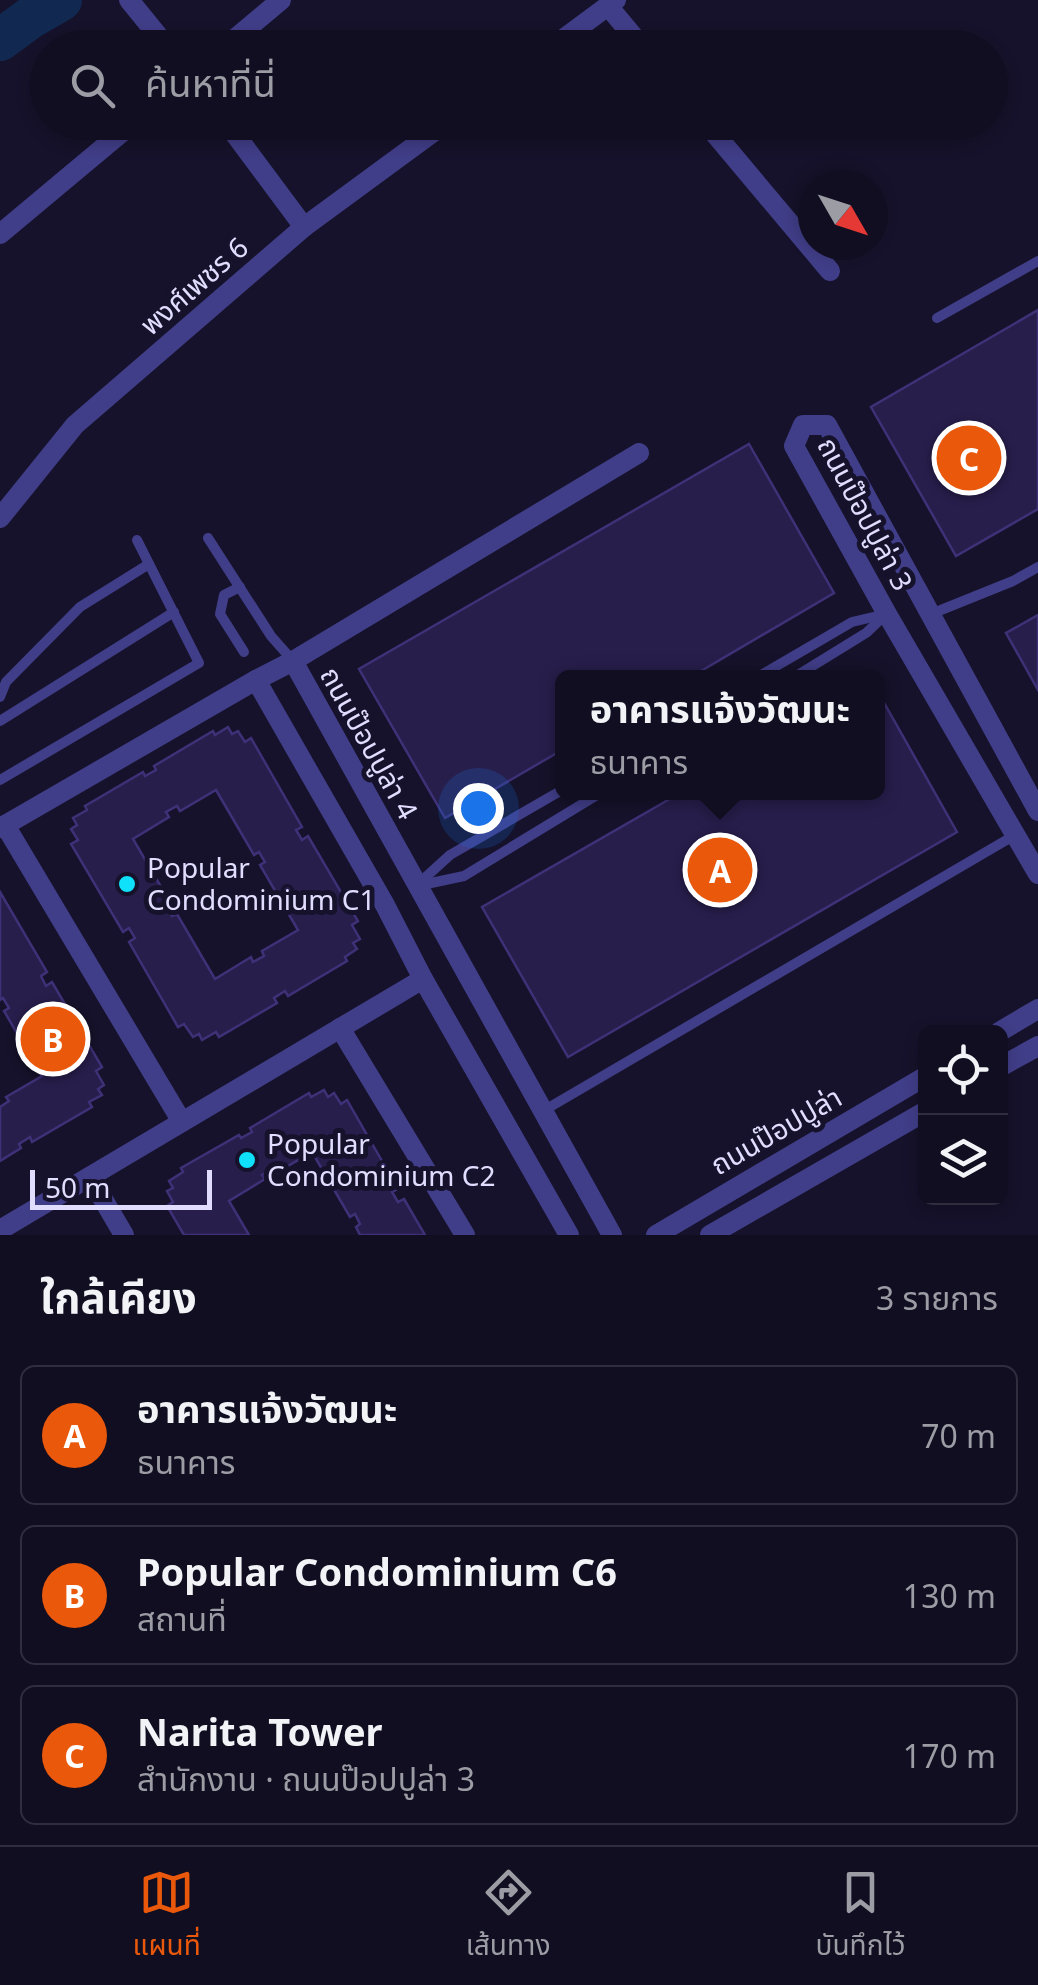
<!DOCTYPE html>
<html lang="th">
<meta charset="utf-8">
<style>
:root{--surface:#100e20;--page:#191729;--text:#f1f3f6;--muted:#9c9ca5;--line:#302e3e;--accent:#ea580c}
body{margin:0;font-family:"Noto Sans","Noto Sans Thai",sans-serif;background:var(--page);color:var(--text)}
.controls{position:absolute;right:30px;bottom:30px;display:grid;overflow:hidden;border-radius:15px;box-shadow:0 5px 15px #0003}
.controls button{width:90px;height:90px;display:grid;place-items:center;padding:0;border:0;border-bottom:2px solid var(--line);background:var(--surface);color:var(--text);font:50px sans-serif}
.compass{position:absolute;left:798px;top:170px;width:90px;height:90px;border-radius:50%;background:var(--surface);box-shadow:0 5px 15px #0003;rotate:129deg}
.scale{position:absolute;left:30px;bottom:25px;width:182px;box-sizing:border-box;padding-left:10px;border:5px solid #e1ddfe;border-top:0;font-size:28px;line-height:35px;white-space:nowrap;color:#e1ddfe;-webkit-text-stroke:8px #16122b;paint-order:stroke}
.you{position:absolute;left:478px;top:808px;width:35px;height:35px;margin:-25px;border:8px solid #fff;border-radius:50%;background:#1a73e8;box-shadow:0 0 0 15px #1a73e833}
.badge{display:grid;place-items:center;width:65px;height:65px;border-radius:50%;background:var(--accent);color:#fff;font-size:32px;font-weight:700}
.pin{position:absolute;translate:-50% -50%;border:5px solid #fff;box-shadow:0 2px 10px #0006}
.popup{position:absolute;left:555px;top:670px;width:330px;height:130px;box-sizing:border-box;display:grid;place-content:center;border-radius:15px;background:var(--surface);filter:drop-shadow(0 2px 8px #0005);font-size:32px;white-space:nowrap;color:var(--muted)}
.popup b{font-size:38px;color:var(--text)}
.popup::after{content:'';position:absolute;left:50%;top:100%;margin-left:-20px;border:20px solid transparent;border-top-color:var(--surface)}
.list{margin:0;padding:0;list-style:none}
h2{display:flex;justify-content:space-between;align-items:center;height:130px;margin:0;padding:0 40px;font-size:42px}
h2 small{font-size:32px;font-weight:400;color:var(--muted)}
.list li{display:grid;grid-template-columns:65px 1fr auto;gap:30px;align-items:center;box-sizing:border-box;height:140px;margin:0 20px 20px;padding:0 20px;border:2px solid var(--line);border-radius:15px}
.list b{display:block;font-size:38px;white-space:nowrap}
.list p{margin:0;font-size:32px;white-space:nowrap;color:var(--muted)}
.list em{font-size:32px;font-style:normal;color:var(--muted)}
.icon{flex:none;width:55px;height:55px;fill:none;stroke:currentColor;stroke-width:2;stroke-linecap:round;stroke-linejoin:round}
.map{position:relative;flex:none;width:1038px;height:1235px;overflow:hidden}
.search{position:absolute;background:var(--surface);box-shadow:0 5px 15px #0003;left:30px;right:30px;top:30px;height:110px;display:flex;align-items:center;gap:25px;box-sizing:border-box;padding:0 35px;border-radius:55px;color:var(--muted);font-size:38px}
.sheet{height:610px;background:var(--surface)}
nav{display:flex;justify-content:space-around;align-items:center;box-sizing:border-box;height:140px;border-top:2px solid var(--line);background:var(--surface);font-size:28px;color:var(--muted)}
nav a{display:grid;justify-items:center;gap:5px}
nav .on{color:var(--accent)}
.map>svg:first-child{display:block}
</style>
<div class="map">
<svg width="1038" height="1235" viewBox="0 0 1038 1235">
<rect width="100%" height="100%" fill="#16122b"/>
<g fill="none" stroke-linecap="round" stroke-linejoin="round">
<polyline stroke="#112950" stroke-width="42" points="0,40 30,18 61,0"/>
</g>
<g fill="#281e4c" stroke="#3f3177" stroke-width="2.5" fill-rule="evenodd">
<polygon points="1038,310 1038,509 956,556 871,407"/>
<polygon points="749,444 834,593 689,678 562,678 562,750 445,818 359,669"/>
<polygon points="1038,615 1038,690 1006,633"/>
<polygon points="878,692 957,832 568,1057 482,907 682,792 878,792"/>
<path d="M228,727L232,734L238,731L245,742L251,738L302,827L296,830L302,840L308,836L358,921L352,925L360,939L353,943L357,949L345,957L347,961L288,996L285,991L274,998L277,1003L219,1037L216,1032L202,1040L199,1034L193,1037L184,1024L178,1027L129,942L135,938L129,928L123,932L71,844L78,840L71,829L77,825L73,818L87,810L85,806L143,772L145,776L156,770L154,766L213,731L215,735ZM216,790L254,855L259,852L265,862L260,865L298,930L262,951L264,956L253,962L251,957L215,979L177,914L172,916L167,906L171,904L133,839L169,817L166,812L177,806L180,811Z"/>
<polygon points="0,892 47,972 41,976 46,986 52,982 102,1067 96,1071 104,1085 98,1089 102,1095 89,1102 92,1107 32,1142 30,1137 19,1144 21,1148 0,1161 0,1107 9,1101 6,1097 42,1076 4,1011 9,1008 3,998 0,1000"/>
<polygon points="324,1090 328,1097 334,1093 341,1104 347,1100 398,1189 392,1192 398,1202 404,1199 425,1235 360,1235 356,1227 360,1224 355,1214 350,1217 312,1152 276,1173 273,1168 262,1175 265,1179 229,1201 249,1235 184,1235 167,1206 173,1202 167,1191 173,1188 169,1181 183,1172 181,1168 239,1135 241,1138 252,1132 250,1128 309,1093 311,1097"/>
</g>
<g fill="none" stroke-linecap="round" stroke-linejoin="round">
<g stroke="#413e89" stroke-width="10">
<polyline points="937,318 1038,261"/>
<polyline points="208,538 271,636 293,661"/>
<polyline points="240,587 224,595 220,614 244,652"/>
<polyline points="931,614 1013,581 1038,567"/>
<polyline points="756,678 852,622 886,614"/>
<polyline points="793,678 866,633 886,614"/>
<polyline points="0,697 6,682 80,607 149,564"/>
<polyline points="0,721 174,612"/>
<polyline points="0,780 199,663 137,540"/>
<polyline points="417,885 450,855 562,790"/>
<polyline points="417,886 464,876 602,792"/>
<polyline points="543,1111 1015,835"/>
</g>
<g stroke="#413e89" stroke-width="20">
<polyline points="129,0 168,48"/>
<polyline points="608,6 643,48"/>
<polyline points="224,48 281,0"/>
<polyline points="551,48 616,0"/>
<polyline points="226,122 304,227"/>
<polyline points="705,122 830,271"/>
<polyline points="0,234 134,122"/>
<polyline points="0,518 75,425 304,227 447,122"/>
<polyline points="293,661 612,1235"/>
<polyline points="256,680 385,905 423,979 569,1235"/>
<polyline points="1038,811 827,425 803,425 794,446 887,614 1038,874"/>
<polyline points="5,825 182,1122"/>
<polyline points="0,828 256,680 293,661 639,453"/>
<polyline points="340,1028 465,1235"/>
<polyline points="999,1032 1038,1009"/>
<polyline points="1000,1067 1038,1046"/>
<polyline points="90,1177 124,1235"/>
<polyline points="0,1230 423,979"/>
<polyline points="656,1235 926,1076"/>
<polyline points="710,1235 926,1111"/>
</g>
</g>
<g fill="#0ee1f9" stroke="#16122b" stroke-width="4">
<circle cx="127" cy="884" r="10"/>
<circle cx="247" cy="1160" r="10"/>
</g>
<g text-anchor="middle" stroke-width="10" stroke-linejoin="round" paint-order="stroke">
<g font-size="28" fill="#e1ddfe" stroke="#16122b">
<text transform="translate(194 286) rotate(-41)" y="10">พงศ์เพชร 6</text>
<text transform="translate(865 514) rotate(62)" y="10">ถนนป๊อปปูล่า 3</text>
<text transform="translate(369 743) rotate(61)" y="10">ถนนป๊อปปูล่า 4</text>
<text transform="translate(776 1131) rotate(-30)" y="10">ถนนป๊อปปูล่า</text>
</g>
<g font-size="28" fill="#e1ddfe" stroke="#16122b" text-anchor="start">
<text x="147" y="878">Popular<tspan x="147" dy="32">Condominium C1</tspan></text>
<text x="267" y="1154">Popular<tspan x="267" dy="32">Condominium C2</tspan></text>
</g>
</g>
</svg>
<div class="controls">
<button><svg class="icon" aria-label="locate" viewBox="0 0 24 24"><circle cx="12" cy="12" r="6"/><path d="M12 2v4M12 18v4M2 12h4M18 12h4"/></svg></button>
<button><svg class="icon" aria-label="layers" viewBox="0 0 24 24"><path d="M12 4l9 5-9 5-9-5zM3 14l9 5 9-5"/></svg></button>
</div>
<svg class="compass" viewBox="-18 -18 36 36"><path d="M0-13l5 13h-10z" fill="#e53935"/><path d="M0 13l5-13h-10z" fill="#9c9ca5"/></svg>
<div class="scale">50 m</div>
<div class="you"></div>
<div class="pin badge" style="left:720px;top:870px">A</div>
<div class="popup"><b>อาคารแจ้งวัฒนะ</b>ธนาคาร</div>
<div class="pin badge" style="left:53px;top:1039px">B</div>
<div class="pin badge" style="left:969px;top:458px">C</div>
<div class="search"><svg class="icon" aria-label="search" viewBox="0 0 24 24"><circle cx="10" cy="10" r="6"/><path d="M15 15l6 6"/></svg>ค้นหาที่นี่</div>
</div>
<section class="sheet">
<h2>ใกล้เคียง<small>3 รายการ</small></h2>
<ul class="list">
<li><span class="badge">A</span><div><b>อาคารแจ้งวัฒนะ</b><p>ธนาคาร</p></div><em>70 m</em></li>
<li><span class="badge">B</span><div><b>Popular Condominium C6</b><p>สถานที่</p></div><em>130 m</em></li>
<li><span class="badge">C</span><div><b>Narita Tower</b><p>สำนักงาน · ถนนป๊อปปูล่า 3</p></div><em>170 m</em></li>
</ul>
</section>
<nav>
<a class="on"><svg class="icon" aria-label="map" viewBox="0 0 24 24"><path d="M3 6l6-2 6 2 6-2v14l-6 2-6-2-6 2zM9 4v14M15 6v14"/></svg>แผนที่</a>
<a><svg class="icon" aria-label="directions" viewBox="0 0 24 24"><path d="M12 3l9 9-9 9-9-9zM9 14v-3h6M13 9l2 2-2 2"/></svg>เส้นทาง</a>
<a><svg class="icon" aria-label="saved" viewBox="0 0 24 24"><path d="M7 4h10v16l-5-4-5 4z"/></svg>บันทึกไว้</a>
</nav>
